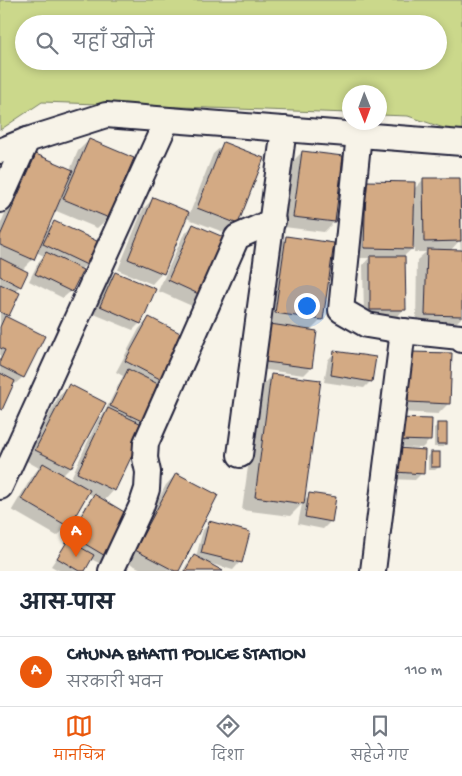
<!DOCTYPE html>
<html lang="hi">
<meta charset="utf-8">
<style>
:root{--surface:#fff;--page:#f2f2f3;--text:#1f2937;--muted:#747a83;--line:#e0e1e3;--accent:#ea580c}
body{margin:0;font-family:"Gochi Hand","Playpen Sans Deva",sans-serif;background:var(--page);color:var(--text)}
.compass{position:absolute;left:342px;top:85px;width:45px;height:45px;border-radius:50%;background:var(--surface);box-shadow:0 2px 8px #0003;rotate:179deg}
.you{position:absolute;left:306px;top:305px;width:18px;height:18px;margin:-12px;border:4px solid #fff;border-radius:50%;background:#1a73e8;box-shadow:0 0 0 8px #1a73e833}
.badge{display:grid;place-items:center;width:32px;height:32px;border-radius:50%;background:var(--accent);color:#fff;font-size:16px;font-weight:700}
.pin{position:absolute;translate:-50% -41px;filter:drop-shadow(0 1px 2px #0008)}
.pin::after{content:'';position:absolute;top:26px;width:18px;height:15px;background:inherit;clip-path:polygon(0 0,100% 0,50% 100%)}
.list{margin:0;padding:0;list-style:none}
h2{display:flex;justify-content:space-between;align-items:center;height:65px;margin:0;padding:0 20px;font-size:21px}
h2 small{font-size:16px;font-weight:400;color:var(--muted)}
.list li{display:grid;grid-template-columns:32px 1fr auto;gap:15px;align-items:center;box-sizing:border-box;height:70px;padding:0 20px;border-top:1px solid var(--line)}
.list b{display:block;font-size:19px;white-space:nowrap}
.list p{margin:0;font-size:16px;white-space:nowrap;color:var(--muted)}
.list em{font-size:16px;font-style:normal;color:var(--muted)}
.icon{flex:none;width:28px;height:28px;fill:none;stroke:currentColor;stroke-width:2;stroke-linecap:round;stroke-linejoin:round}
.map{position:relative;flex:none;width:462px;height:571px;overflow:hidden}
.search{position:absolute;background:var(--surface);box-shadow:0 2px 8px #0003;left:15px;right:15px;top:15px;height:55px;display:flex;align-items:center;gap:12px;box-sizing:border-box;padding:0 18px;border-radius:28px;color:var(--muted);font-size:19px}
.sheet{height:135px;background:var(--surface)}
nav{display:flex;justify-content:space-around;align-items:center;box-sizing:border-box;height:70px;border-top:1px solid var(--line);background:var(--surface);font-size:14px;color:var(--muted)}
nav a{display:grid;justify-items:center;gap:2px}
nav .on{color:var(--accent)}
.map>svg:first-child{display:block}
</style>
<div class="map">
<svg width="462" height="571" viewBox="0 0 462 571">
<rect width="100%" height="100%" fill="#f7f3e8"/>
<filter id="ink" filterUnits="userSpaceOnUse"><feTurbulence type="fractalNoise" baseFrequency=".02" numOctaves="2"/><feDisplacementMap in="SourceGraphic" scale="10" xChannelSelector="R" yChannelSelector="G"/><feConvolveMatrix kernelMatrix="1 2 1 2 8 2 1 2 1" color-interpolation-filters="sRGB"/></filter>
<g filter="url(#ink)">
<path fill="#cbd88b" stroke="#767d63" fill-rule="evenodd" d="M0,0H462V134L408,116L380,115V92H350L349,113L42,102L0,130ZM24,24H438V61H24Z"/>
<g fill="#0003" fill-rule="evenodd">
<polygon points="89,140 132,159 108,218 97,228 54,210 45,231 55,222 86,265 80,270 71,291 63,298 29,281 39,261 44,256 36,252 33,259 22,270 20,286 14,292 8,315 5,318 23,377 15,384 13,383 0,410 0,225 26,166 36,156 70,170 78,151"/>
<polygon points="224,144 237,223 226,233 186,218 162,273 152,284 118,270 143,209 153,199 190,213 213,154"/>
<polygon points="302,152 334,222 324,232 284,227 291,163"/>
<path d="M424,179L459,202L462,199V317L453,326L416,325L417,260L426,252H414V247L404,256V309L397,317H364L363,265L369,258H354L356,192L366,182L413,190ZM460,240L461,251H450Z"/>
<polygon points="193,225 202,295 192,306 158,291 183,236"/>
<polygon points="287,237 322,319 310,331 311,368 304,375 259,369 264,333 272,324 265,323 276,248"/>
<polygon points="115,273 140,323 133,330 94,314 108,280"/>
<polygon points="149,318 161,379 156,384 162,387 114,490 104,501 106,556 99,563 91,559 84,571 60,571 51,566 66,544 64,543 87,503 94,496 87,493 68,526 57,536 12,510 33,475 39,468 25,460 59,396 69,386 104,404 70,468 63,475 70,480 98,420 103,415 123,376 116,372 139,329"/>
<polygon points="335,352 371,381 364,388 324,382 328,360"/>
<polygon points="451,355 448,404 438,414 398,412 401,363"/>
<polygon points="272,375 303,501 310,494 331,521 323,529 298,524 302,504 290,516 242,510 259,388"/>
<polygon points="438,425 446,443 443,447 434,447 434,428"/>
<polygon points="391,426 430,440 422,448 390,447"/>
<polygon points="398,450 422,473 415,480 389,479"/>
<polygon points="431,453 439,467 435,470 428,470 428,457"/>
<polygon points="176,474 177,571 145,571 125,561 166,485"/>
<polygon points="210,523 240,562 233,570 208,563 220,571 183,571 187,564 196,557 203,530"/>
</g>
<g fill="#d3aa84" stroke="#22223b">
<polygon points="89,139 134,158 109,218 63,199"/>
<polygon points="223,142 264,158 238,224 197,208"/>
<polygon points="302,151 343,156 335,222 293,217"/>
<polygon points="36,154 73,170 34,260 0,245 0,236"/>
<polygon points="423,178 460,178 461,241 424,242"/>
<polygon points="366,181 415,182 413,249 364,248"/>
<polygon points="153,197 189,212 164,274 128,259"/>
<polygon points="54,221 99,242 87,265 43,244"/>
<polygon points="193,224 228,239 203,296 168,280"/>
<polygon points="286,236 334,243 323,320 275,313"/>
<polygon points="427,249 462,250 462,316 425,315"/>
<polygon points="46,252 83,270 72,292 35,274"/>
<polygon points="370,256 405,256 406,310 370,310"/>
<polygon points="0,258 28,272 21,287 0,276"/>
<polygon points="115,272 156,289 141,324 100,306"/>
<polygon points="0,284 20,293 9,316 0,312"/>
<polygon points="5,316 45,336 24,378 0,366 0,361 5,350 0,348 0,327"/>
<polygon points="149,317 186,336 162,380 125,361"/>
<polygon points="270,324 317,331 312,368 266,362"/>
<polygon points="334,351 376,357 372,382 331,375"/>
<polygon points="411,352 452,353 450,404 408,402"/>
<polygon points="128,369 164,387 146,423 110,406"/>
<polygon points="0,373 15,381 2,410 0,409"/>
<polygon points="271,374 321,380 304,504 255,497"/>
<polygon points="69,384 106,403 71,468 35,450"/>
<polygon points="108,408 146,426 115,491 77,473"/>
<polygon points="397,418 432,419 431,441 397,440"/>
<rect x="437" y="423" width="10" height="21"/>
<polygon points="397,448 425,450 424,474 395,472"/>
<rect x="431" y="452" width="9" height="15"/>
<polygon points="43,463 90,490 69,527 21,499"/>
<polygon points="176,473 218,495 179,571 175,571 135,550"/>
<polygon points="309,493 336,497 332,522 305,517"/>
<polygon points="94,494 131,516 107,557 70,535"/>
<polygon points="209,521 250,532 242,563 201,553"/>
<polygon points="68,540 94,555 85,571 79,571 57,558"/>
<polygon points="194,555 223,571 185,571"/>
</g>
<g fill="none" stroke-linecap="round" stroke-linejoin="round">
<g stroke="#22223b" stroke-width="28">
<g id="minor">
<polyline points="359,134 341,310 367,325 403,331 460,337 462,340"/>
<polyline points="0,151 27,140 106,115 462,143"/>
<polyline points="0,200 27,140"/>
<polyline points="240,455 284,129"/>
<polyline points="0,487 167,120"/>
<polyline points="111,571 141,507 147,489 148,472 145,458 146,443 237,237 273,221"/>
<polyline points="373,571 403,331"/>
</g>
</g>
<use href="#minor" stroke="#f7f3e8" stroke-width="24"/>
</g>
</g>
</svg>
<svg class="compass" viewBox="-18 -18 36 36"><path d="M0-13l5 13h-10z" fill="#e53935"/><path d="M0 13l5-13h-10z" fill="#747a83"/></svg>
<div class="you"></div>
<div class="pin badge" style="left:76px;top:557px">A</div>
<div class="search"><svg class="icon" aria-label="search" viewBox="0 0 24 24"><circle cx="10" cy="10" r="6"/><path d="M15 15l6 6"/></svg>यहाँ खोजें</div>
</div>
<section class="sheet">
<h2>आस-पास<small></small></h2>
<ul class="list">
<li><span class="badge">A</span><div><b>CHUNA BHATTI POLICE STATION</b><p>सरकारी भवन</p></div><em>110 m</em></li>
</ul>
</section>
<nav>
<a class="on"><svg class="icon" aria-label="map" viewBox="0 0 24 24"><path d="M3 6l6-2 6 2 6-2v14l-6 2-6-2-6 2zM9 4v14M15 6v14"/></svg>मानचित्र</a>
<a><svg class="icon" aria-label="directions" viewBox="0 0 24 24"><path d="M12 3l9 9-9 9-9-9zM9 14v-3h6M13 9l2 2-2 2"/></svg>दिशा</a>
<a><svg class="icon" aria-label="saved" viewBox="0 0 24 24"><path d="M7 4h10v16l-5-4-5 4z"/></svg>सहेजे गए</a>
</nav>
